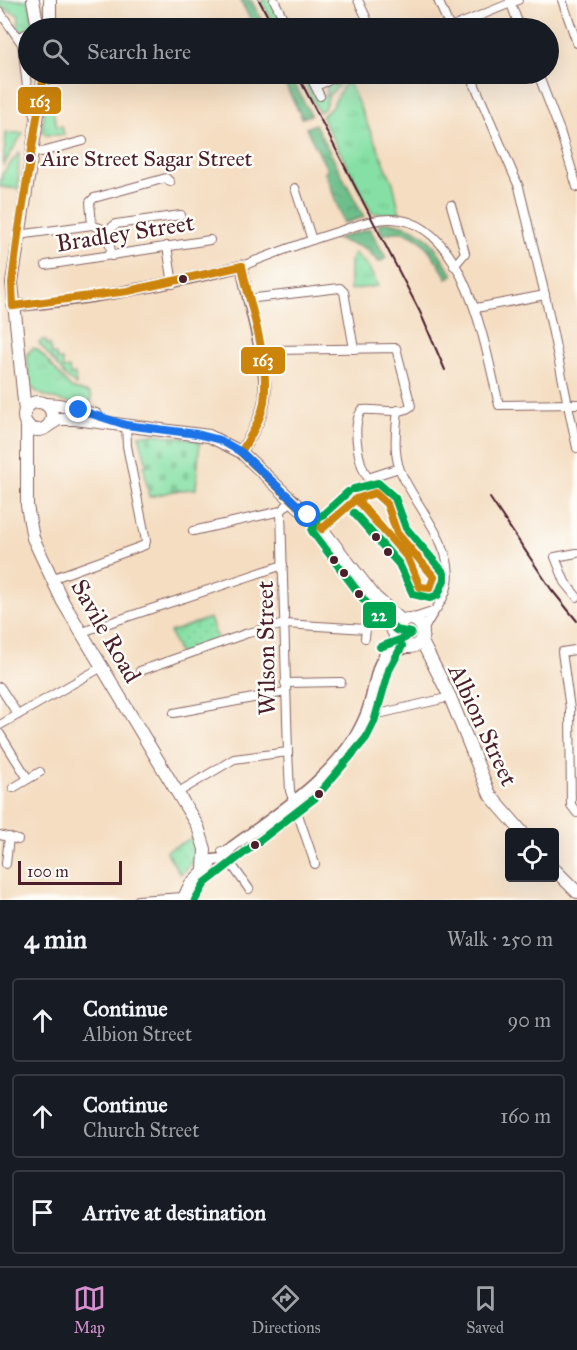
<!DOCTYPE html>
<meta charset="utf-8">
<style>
:root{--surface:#171b24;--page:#242831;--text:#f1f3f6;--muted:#9ea1a6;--line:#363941;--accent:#d690ce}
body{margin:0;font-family:"IM FELL Great Primer",serif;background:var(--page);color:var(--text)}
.controls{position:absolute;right:18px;bottom:18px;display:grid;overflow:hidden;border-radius:6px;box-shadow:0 6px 24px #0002}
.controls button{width:54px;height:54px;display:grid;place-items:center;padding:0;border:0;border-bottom:2px solid var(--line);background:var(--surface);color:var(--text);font:30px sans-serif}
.scale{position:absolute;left:18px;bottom:15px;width:104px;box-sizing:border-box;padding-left:6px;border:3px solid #4a1f2b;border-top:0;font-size:16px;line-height:21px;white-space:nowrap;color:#4a1f2b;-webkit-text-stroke:4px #fdfcf7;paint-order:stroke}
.stop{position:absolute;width:18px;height:18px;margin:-14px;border:4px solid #1a73e8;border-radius:50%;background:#fff}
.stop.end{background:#1a73e8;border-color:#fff;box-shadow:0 2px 6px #0008}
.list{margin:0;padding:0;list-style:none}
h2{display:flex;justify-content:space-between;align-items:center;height:78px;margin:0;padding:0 24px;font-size:26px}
h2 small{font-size:20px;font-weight:400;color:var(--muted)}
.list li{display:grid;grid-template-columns:39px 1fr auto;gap:18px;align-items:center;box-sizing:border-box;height:84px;margin:0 12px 12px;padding:0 12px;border:2px solid var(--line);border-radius:6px}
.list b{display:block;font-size:22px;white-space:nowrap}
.list p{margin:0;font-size:20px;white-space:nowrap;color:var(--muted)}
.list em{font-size:20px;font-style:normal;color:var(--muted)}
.icon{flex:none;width:33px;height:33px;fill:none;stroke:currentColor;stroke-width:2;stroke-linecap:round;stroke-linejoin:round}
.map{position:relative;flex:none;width:577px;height:900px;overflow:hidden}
.search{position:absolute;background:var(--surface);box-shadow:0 6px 24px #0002;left:18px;right:18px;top:18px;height:66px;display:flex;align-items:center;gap:15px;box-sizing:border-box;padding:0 21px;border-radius:33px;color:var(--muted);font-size:22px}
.sheet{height:366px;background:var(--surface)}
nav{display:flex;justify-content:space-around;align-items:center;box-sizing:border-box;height:84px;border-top:2px solid var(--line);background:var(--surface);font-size:16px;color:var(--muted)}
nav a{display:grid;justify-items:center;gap:3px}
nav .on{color:var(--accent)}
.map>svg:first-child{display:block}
</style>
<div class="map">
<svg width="577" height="900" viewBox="0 0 577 900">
<defs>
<pattern id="grass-tufts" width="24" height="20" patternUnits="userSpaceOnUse" patternTransform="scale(1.5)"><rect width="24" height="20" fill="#86e0a5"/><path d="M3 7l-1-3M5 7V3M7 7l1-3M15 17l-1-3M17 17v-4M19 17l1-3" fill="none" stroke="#75c08e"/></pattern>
<pattern id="forest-crowns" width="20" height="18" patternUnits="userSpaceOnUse" patternTransform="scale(1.5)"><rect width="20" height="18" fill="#6cbe8a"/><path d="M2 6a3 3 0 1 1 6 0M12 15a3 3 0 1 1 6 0" fill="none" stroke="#5b9a71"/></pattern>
<pattern id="cemetery-stones" width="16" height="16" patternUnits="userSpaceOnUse" patternTransform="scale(1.5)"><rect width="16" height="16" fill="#86e0a5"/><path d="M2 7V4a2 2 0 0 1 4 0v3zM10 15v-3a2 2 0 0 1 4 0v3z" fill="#75c08e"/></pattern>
<pattern id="park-dots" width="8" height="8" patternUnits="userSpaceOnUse" patternTransform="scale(1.5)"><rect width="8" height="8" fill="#86e0a5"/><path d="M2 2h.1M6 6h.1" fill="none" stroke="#75c08e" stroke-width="1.8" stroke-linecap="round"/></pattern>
</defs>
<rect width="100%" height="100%" fill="#fdfcf7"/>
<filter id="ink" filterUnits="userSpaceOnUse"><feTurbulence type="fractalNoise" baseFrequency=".0167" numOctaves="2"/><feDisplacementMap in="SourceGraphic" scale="12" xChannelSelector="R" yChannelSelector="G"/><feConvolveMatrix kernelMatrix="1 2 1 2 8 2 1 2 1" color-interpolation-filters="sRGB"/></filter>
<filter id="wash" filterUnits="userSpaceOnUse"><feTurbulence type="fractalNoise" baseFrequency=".008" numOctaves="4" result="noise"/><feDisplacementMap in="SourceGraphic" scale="24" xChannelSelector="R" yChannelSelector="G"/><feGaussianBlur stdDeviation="1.35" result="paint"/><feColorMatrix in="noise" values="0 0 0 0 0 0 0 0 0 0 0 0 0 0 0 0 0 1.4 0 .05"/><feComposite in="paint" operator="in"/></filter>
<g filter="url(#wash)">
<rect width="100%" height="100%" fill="#f4ddc1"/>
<g fill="url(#grass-tufts)" stroke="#688068" stroke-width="1.5">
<polygon points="0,0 29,0 34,23 28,30 21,31 18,29 19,15 0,7"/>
<polygon points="261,0 272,0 286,28 276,28"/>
<polygon points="299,74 307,74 320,98 327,95 327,84 341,78 343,81 329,95 324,109 319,112"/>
<path d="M348,80L393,183L400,214L372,213L323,120L322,116C337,107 337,91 348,80Z"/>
<polygon points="50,82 49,95 57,127 62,126 64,135 46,135 42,132 47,84"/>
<polygon points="6,133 23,133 3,166"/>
<polygon points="19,153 18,189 0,187 2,174"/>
<polygon points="354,253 368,266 378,286 350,290 350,262"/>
<polygon points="42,340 46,340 47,345 50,344 52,355 56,354 57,360 62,360 63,369 69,368 70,375 75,374 76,385 66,377 39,343"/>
<path d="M33,348L38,350L71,388L89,393L92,397L90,403C80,408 38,397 32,387C28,378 28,364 27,354Z"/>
</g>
<g fill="url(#forest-crowns)" stroke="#5b6e5a" stroke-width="1.5">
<polygon points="240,0 251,0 266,28 255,28"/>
<polygon points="280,74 289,74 311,115 302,118"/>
<polygon points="315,124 364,217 344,223 325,172 328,171 306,128"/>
<path d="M388,222C430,229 431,242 453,275L447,278C433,255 417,221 383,235L378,224Z"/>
<polygon points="370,229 386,258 379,262 365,248 335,239"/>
</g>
<polygon fill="url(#cemetery-stones)" stroke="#688068" stroke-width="1.5" points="155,434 200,440 196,489 179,490 149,497 144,466 147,465 139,435"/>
<g fill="url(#park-dots)" stroke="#688068" stroke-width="1.5">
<polygon points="210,618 219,643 180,657 170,632"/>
<path d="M194,837C197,854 195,865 180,874L166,851Z"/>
</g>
</g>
<g filter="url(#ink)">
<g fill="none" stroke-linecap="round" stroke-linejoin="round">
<g stroke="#866260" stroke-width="10">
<g id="street">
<polyline points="274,0 288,28"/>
<polyline points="358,0 371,28"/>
<polyline points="438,0 450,28"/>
<polyline points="562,0 577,43"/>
<polyline points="510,1 520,28"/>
<polyline points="0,12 22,44 28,95 36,117"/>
<polyline points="450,28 518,0"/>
<polyline points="19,37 28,33"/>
<polyline points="309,74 320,96"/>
<polyline points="470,74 519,187 545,295 577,448"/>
<polyline points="538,74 560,131 577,187"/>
<polyline points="316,86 344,74"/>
<polyline points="31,150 42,152 83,141"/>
<polyline points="295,188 312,240"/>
<polyline points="451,205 465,253 454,266"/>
<polyline points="92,225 90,202 94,198 166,178 170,182"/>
<polyline points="107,231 112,256"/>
<polyline points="18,235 92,225 107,231 116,224 181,215"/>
<polyline points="167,246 173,284"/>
<polyline points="46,265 210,240"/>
<path d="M242,266C275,253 307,241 340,231C356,226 372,219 389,219C465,217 486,350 499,405L577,404"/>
<polyline points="247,299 340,288 344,292 354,349"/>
<polyline points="476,308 545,295"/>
<path d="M259,353L275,350L396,348L411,406C401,416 376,408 362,410C351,424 358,464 368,478L399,468"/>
<path d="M398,410C396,430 393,451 400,470C413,503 455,546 448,583C445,602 429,615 423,632"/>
<polyline points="293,499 281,511 288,752 290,791 315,864"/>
<polyline points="193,531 281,511"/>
<polyline points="577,553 555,557 565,582 577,597"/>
<polyline points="51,579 145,545 146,541 127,446 126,425"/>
<polyline points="411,619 432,612"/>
<polyline points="88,630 283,565"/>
<polyline points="575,650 562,652 570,709 571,805 577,813"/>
<polyline points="140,671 248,633 285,624 366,629 365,638"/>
<polyline points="285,683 341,682"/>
<polyline points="0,687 18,715"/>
<polyline points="174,713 285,692"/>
<polyline points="366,714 370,716 442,699"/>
<polyline points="0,725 102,667"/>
<polyline points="0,734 28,779"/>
<polyline points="13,788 40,772"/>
<polyline points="177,793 234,759 288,752"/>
<polyline points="0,835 18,840"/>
<polyline points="222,851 249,889"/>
<polyline points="6,864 9,837"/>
<polyline points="138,900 183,897"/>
</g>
</g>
<g stroke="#866260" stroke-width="13">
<g id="secondary">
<path d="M13,306C91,300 166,285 242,266C247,303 270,369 264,402C261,420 250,437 241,452"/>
<polyline points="385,657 407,647"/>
<path d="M206,861L221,859L232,847C277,814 341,773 364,719C372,703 373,683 379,666C383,656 390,647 395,638"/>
</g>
</g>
<g stroke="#866260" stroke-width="14">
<g id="primary">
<polyline points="33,0 38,28"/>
<polyline points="50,28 50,0"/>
<circle cx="38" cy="416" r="14"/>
<polyline points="46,404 59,405 96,415"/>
<polyline points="25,411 12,283 44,74"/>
<polyline points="27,424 27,506 33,538 63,602 198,827 205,849 204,871"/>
<polyline points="49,425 59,419 75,419 209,436 241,452 322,529 375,597 402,621"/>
<polyline points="376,599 395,635"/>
<circle cx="409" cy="633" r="14"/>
<polyline points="421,640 450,697 490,795 522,832"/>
<polyline points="554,869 577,892"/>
<polyline points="183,900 190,885 209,866"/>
</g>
</g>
<use href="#street" stroke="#fff" stroke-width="8"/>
<use href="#secondary" stroke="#fff" stroke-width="10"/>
<use href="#primary" stroke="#fff" stroke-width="12"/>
<g stroke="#4a1f2b" stroke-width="2">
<polyline points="259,0 274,28"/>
<polyline points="297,74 420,312 445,370"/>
<polyline points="490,498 551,589 577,621"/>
</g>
<g stroke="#fdfcf7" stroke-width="12">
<g id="bus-1">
<polyline points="13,306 12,283 18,235 44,74"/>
<polyline points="13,306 128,291 242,266"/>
<path d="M241,452C250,437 261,420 264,402C270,358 250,309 242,266"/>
<polyline points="241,452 322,529"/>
<polygon points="375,493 387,504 397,533 434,577 430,588 420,587 408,558 356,499"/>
<polyline points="322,529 356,499"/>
</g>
</g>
<g stroke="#fdfcf7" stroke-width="12">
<g id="bus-2">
<polyline points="354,489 378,483 395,498 406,528 444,573 444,580 438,595 430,598 413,594 399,564 354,513"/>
<polyline points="348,492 315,522 312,531 367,604 396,630 411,633 405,638 380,647"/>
<polyline points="195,900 205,883 316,797 366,738 374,722 389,670 402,646"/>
</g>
</g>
<use href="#bus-1" stroke="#cc840b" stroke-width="8"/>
<use href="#bus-2" stroke="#00a651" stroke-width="8"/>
</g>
</g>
<g fill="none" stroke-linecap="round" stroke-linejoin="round" filter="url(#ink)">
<polyline stroke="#1a73e8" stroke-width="8" points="79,410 126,425 197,434 220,440 241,452 308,515"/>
</g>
<g fill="#4a1f2b" stroke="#fdfcf7" stroke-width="2">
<circle cx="30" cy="158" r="5"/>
<circle cx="183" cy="279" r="5"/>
<circle cx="376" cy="537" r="5"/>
<circle cx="388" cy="552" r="5"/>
<circle cx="334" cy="560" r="5"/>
<circle cx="344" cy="573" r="5"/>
<circle cx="359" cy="594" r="5"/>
<circle cx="319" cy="794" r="5"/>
<circle cx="255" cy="845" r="5"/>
</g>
<g text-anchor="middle" stroke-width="5" stroke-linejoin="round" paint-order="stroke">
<g font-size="22" fill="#4a1f2b" stroke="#fdfcf7" text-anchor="start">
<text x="41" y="166">Aire Street Sagar Street</text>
</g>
<g font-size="24" fill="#4a1f2b" stroke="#fdfcf7">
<text transform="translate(125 233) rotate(-9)" y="8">Bradley Street</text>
<text transform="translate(106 631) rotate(60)" y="8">Savile Road</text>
<text transform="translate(266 648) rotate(-91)" y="8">Wilson Street</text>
<text transform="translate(483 725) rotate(65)" y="8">Albion Street</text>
</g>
</g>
<g stroke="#fdfcf7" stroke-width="2">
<rect x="17" y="86" width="45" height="29" rx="6" fill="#cc840b"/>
<rect x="240" y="346" width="46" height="29" rx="6" fill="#cc840b"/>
<rect x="362" y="601" width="35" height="28" rx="6" fill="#00a651"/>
</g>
<g font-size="16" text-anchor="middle" font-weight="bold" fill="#fff">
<text x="40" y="107">163</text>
<text x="263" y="366">163</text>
<text x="379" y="621">22</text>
</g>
</svg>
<div class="controls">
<button><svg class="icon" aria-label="locate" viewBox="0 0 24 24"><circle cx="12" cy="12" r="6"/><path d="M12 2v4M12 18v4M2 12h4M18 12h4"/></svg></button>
</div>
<div class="scale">100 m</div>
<div class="stop" style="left:308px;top:515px"></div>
<div class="stop end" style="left:79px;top:410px"></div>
<div class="search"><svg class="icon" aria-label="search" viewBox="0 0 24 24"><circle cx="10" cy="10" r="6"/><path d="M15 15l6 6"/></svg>Search here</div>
</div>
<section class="sheet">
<h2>4 min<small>Walk · 250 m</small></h2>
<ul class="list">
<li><svg class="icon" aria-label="ahead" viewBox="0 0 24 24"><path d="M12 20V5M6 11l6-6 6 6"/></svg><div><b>Continue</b><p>Albion Street</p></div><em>90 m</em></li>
<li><svg class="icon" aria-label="ahead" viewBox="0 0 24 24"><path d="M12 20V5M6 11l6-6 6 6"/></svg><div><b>Continue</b><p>Church Street</p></div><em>160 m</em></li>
<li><svg class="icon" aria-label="arrive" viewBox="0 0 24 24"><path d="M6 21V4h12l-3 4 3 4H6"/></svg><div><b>Arrive at destination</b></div></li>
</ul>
</section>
<nav>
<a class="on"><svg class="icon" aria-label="map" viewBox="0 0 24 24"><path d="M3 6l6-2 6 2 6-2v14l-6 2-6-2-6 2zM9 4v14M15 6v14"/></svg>Map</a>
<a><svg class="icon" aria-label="directions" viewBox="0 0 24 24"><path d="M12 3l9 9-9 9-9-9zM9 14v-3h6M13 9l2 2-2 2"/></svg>Directions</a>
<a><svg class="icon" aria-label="saved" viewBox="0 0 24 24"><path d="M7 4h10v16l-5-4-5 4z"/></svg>Saved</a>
</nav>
